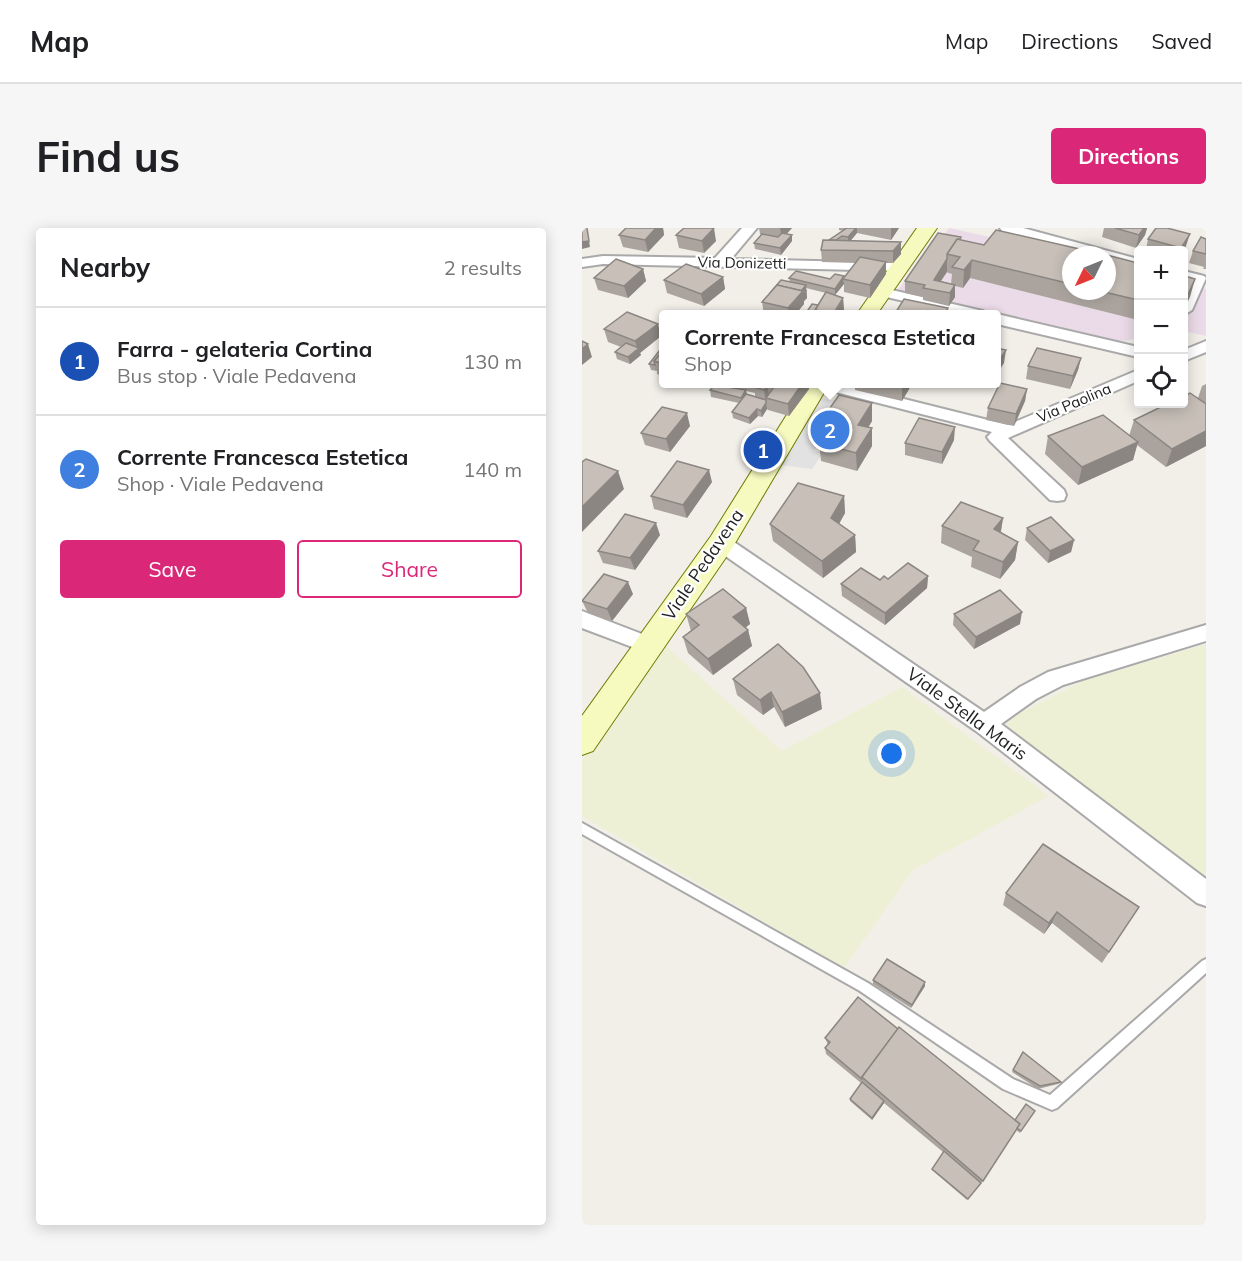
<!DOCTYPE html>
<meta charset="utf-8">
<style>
:root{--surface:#fff;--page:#f6f6f6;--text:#202124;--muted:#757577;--line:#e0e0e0;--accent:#db2777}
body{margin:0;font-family:Mulish,sans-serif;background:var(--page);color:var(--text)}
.controls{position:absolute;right:18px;top:18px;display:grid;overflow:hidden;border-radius:6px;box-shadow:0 3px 15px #0003}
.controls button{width:54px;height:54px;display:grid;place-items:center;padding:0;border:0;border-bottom:2px solid var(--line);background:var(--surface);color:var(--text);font:30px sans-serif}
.compass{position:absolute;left:480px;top:18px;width:54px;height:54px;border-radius:50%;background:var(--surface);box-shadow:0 3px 15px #0003;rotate:227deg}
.you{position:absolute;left:310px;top:526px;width:21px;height:21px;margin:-15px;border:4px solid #fff;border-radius:50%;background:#1a73e8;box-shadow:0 0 0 9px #1a73e833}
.badge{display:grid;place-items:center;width:39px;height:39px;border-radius:50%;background:var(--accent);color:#fff;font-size:20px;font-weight:700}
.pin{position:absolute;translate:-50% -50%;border:3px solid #fff;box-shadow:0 2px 6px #0006}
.popup{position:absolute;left:77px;top:82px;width:342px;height:78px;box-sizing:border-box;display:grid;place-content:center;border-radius:6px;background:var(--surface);filter:drop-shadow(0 2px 4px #0005);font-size:20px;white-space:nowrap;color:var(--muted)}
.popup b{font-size:22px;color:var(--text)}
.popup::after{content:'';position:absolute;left:50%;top:100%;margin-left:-12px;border:12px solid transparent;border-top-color:var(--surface)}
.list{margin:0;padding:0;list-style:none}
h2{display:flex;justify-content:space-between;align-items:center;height:78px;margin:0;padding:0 24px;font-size:26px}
h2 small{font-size:20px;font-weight:400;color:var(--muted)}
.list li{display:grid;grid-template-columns:39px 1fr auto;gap:18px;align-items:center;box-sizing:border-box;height:108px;padding:0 24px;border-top:2px solid var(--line)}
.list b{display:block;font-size:22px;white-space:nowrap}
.list p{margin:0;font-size:20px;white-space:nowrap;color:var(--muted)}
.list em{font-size:20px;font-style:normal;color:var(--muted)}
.actions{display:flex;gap:12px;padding:18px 24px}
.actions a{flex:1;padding:14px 0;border:2px solid var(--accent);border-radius:6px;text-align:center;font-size:21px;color:var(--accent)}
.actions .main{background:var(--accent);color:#fff}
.icon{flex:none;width:33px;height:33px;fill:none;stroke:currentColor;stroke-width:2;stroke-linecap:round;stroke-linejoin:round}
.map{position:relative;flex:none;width:624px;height:997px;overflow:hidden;border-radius:6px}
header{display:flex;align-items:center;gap:36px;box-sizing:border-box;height:84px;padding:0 30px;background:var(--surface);border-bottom:2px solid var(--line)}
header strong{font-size:28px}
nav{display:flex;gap:33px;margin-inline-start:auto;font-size:21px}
.intro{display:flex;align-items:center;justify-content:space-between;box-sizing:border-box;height:144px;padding:0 36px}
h1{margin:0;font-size:42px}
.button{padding:15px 27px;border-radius:6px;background:var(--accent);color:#fff;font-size:21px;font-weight:700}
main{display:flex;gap:36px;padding:0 36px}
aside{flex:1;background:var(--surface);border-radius:6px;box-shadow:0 3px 15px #0003}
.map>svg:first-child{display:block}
</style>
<header>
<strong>Map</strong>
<nav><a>Map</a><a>Directions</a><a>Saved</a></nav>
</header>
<div class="intro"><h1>Find us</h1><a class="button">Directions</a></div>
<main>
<aside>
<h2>Nearby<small>2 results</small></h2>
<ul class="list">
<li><span class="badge" style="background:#1a4fb4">1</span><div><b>Farra - gelateria Cortina</b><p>Bus stop · Viale Pedavena</p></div><em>130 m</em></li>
<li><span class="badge" style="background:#3f7fe0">2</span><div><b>Corrente Francesca Estetica</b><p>Shop · Viale Pedavena</p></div><em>140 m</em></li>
</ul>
<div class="actions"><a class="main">Save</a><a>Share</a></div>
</aside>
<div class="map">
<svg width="624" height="997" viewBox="0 0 624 997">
<rect width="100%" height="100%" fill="#f2efe9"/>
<g fill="#ebdbe8">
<polygon points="367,0 489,27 489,63 525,63 556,44 556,110 519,118 415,93 415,86 391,86 313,66 346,21 355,17"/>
<polygon points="602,56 624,61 624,108 602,103"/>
</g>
<g fill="#eef0d5">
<polygon points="624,416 624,654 421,499 436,486 501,453"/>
<polygon points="84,418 200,523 320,459 467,568 331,642 262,740 0,588 0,533"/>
</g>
<polygon fill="#e2e2e2" points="238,170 256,173 234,207 241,208 232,223 241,225 230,241 192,236"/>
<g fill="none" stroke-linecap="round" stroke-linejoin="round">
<g stroke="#a9a9a9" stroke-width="4">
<polygon id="service" points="0,595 286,755 431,851 468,867 620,733 624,731 624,745 475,880 470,882 421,861 278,763 0,606"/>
</g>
<g stroke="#a9a9a9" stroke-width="4">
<g id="minor">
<polygon points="160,0 175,0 149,31 319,35 326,39 319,43 21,36 0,39 0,31 21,28 133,30"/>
<polygon points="418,0 441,0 556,31 556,39 525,31 525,27 510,27 420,3"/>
<polygon points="602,43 622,48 624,50 610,82 602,87 602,67 609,53 602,51"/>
<polygon points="301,60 401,83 404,86 378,86 296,67 294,64 296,61"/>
<polygon points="414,86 415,86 556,119 556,129 415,96"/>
<polygon points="624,113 624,124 602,133 602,122"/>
<polygon points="556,142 556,153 426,210 482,262 484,267 482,272 475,273 468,272 408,213 405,209 410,204 238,160 236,156 262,156 426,197"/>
<polygon points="139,308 146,310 402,484 438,459 466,444 624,397 624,413 481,457 454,471 419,496 624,651 624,678 615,675 394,503 132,320 129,315 132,310"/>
<polygon points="0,383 73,411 77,417 73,423 66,425 0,400"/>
</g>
</g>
<g stroke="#707d05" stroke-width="2">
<g id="secondary">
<polygon points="335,0 355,0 295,86 275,86"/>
<polygon points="224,156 247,156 149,322 11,523 0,527 0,488 129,308"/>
</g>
</g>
<use href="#service" fill="#fff" fill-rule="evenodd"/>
<use href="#minor" fill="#fff" fill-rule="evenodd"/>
<use href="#secondary" fill="#f7fabf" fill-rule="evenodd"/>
</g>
<g fill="#aba49e" fill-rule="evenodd">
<polygon points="44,0 81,0 82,7 66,24 41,19 37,7"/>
<polygon points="177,0 210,0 204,6 210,7 210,13 199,27 173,21 172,15 179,7 178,6"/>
<polygon points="257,0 317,0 309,12 275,5 268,13 319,14 319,26 311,35 304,35 304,46 288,70 262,64 262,56 253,67 248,66 261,70 262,83 260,87 224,87 224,85 236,77 244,65 224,60 225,70 222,73 222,76 213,87 182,87 180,74 208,54 207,50 248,51 262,48 262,50 274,35 240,34 239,22 247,12 261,3 257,2"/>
<polygon points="522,0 565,0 563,7 554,20 520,9"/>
<polygon points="94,7 134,13 122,25 97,20"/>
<path d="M379,9V12L402,17L489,27V63H525L556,35V92L388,50L381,60L373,58V69L367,78L341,72V69L323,65V53ZM364,44L370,46L369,56L358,53Z"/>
<polygon points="566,11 604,18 602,23 564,22"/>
<polygon points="624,11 624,41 621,41 622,39 607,35 611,23"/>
<polygon points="61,41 64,53 46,70 16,62 12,50"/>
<polygon points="141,49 143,61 122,78 85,65 82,52"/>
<polygon points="22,101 79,108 58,125 59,127 48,136 35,131 33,124 39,119 26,114"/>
<polygon points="81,123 81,148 75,146 75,143 69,142 67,136"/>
<polygon points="499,130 496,142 488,161 444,151 446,138"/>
<polygon points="90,156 106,156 101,160 90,158"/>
<path d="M129,156H226L227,161L207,188L186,182L185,181L180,189L176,188L168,196L151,190L150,184L157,175L129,169L128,162L140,158ZM164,163L173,165V169L165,166Z"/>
<polygon points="273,156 330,156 320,173 273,162"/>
<polygon points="624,156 624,218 584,239 555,217 551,232 496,257 463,226 466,208 547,208 552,192 616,170 620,158"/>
<polygon points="445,161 443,173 432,198 404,192 406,180"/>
<polygon points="290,175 290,193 286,199 290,218 275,243 239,233 237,215 243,207 241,190"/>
<polygon points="108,198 88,224 63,217 59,205"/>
<polygon points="372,212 360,236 323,227 323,215"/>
<polygon points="130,254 105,290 72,281 69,268"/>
<polygon points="262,268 263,285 257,296 273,307 274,324 241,350 191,313 188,296"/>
<polygon points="421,290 419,304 436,314 433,332 418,351 389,339 390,329 359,315 360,298"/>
<polygon points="445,300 492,312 489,324 466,335 443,312"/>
<polygon points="78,307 53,342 21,335 16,323"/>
<polygon points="346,348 345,360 303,397 260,368 259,356"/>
<polygon points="51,366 30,393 6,385 0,373"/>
<polygon points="164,380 168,396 164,399 166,402 170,418 131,447 106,425 101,409 109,403 104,386"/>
<polygon points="372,386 438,396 392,421 371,397"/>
<polygon points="151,451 240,481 203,499 192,479 181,487 155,467"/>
<polygon points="424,665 557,679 520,735 470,695 462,706 421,677"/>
<polygon points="291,752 343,758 329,780 291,756"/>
<polygon points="276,769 439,903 438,905 434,902 401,953 385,972 350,942 361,924 302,875 290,892 268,873 268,871 279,855 244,826 243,820 246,817 243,810"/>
<polygon points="441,824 479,854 476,856 456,861 430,844"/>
</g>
<g fill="#8b8681">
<polygon points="5,0 8,19 0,21 0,14"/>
<polygon points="74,0 81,0 82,7 66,24 63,12"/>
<polygon points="132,0 134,13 122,25 120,13"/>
<polygon points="198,0 210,0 200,11"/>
<polygon points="274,0 275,0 275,5 266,16 266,9"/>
<polygon points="309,0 317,0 309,12"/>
<polygon points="562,0 565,0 563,7 554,20 557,7"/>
<polygon points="608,6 604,18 602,23 598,22"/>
<polygon points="210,7 210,13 199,27 198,20"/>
<polygon points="319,14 319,26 311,35 311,23"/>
<polygon points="365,31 365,44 353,62 352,52"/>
<polygon points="390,32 388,50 381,60 382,42"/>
<polygon points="304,34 304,46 288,70 288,57"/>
<polygon points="61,41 64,53 46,70 42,58"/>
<polygon points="262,48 263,52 261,51 262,56 253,67 253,61"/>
<polygon points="141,49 143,61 122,78 119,66"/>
<polygon points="613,51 608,69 602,82 602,75"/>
<polygon points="224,57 225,70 222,73 222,76 213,87 207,87 206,80"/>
<polygon points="373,57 373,69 367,78 368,65"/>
<polygon points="261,70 262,83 260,87 252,87"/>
<polygon points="76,96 79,108 58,125 59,127 48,136 46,129 56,122 53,113"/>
<polygon points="6,116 10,129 0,137 0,121"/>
<polygon points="424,122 422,135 414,148 415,136"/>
<polygon points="499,130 496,142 488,161 491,148"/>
<polygon points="99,156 106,156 101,160"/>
<polygon points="220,156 226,156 227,161 207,188 206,176"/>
<polygon points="320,156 330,156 320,173"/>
<polygon points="186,157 187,170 184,170 184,174 182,162"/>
<polygon points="445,161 443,173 432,198 434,186"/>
<polygon points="164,162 165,169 160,176 159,170"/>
<polygon points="184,175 185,181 180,189 179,183"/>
<polygon points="290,175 290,193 277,215 276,197"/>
<polygon points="175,181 176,188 168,196 167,190"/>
<polygon points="105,185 108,198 88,224 84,211"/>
<polygon points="373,199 372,212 360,236 360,224"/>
<polygon points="290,200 290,218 275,243 274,225"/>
<polygon points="624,203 624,218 584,239 590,221"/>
<polygon points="556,214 551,232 496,257 500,239"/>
<polygon points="127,242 130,254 105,290 101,277"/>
<polygon points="36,243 42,261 0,304 0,279"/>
<polygon points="262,268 263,285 250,308 249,290"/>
<polygon points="421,290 418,307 412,301"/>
<polygon points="74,295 78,307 53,342 48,330"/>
<polygon points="273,307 274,324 241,350 240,333"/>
<polygon points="492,312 489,324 466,335 468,323"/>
<polygon points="436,314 433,332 418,351 421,334"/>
<polygon points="346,348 345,360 303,397 303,385"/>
<polygon points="46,354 51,366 30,393 25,381"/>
<polygon points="164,380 168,396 155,406 151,389"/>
<polygon points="440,384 438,396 392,421 394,409"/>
<polygon points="166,402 170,418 131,447 126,431"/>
<polygon points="189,464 192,479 181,487 178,472"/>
<polygon points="238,465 240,481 203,499 200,484"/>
<polygon points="475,684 470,695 462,706 467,695"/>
<polygon points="343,754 343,758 329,780 330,777"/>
<polygon points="302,873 302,875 290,892 290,890"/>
</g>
<g fill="#c7bfb8" stroke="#8b8681" stroke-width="1.5">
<polygon points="0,0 5,0 7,13 0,14"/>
<polygon points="44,0 74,0 63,12 37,7"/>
<polygon points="102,0 132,0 120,13 94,7"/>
<polygon points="265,0 274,0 266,9 260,8 254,12 247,12"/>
<polygon points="533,0 562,0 557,7"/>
<polygon points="574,0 585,0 608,6 599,20 566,11"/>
<polygon points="414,2 524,27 489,27 489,56 390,32 382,42 370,39 378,29 365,26 375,11 402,17"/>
<polygon points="200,5 210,7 198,20 172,15 180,6 196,9"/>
<polygon points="356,5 379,9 378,11 375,11 365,26 365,31 352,52 373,57 368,65 341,60 343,57 323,53"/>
<polygon points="619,9 624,11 624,26 611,23"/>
<polygon points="241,12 319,14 311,23 239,22"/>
<polygon points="525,27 556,35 556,72 518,63 525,63"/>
<polygon points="278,29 304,34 288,57 261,51"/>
<polygon points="34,31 61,41 42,58 12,50"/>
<polygon points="104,36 141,49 119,66 82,52"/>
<polygon points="214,43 248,51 253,46 262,48 253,61 207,50"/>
<polygon points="602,45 605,46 603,48 613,51 602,75"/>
<polygon points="199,52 224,57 220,62 224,63 221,67 221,63 195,57 188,65"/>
<polygon points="195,57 221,63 206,80 180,74"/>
<polygon points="244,64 261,70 252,85 233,82"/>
<polygon points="322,71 366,80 362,87 312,87"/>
<polygon points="230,76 236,77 233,82 233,87 224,85"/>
<polygon points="45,84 76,96 53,113 22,101"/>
<polygon points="0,113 6,116 0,121"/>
<polygon points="44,115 57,120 46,129 33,124"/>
<polygon points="414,120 424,122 415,136 414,136"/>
<polygon points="455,120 499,130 491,148 446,138"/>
<polygon points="78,122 81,123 72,133 73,137 67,136"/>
<polygon points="81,123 81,136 72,133"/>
<polygon points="418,155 445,161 434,186 406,180"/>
<polygon points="174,156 220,156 206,176 184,170 192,159 186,157 182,162 172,159"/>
<polygon points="133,157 164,162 159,170 128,162"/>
<polygon points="608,165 624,176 624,203 590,221 552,192 585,176 602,176 602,168"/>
<polygon points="164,166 184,172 184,175 179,183 175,181 167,190 150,184"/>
<polygon points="257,167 290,175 276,197 290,200 274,225 237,215 252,193 241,190"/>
<polygon points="80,179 105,185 84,211 59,205"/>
<polygon points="521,187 556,214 500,239 466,208"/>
<polygon points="337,190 373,199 360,224 323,215"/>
<polygon points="4,231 36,243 0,279 0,234"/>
<polygon points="95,233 127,242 101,277 69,268"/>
<polygon points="216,255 262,268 249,290 273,307 240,333 188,296"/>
<polygon points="379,274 421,290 412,301 436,314 421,334 391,322 397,313 360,298"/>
<polygon points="43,286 74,295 48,330 16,323"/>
<polygon points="469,289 492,312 468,323 445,300"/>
<polygon points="326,335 346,348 303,385 259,356 279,340 298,352 302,348 306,351"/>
<polygon points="22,346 46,354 25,381 0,373"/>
<polygon points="141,361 164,380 151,389 166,402 126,431 101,409 117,397 104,386"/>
<polygon points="418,362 440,384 394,409 372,386"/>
<polygon points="196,416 221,439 238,465 200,484 189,464 178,472 151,451"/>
<polygon points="461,616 557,679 527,724 475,684 467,695 424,665"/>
<polygon points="305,731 343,754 330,777 291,752"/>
<polygon points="276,769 316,801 280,849 280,851 243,820 248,814 243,810"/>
<polygon points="317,799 438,896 401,953 280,849"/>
<polygon points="441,824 479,854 458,858 431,842"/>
<polygon points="280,854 302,873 290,890 268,871"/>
<polygon points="444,876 453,883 439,903 435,900 438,896 433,892"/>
<polygon points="362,923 399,955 386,971 350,941"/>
</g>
<g text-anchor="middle" stroke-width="4.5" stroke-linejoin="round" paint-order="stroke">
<g font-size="15" fill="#222" stroke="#fff">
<text transform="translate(160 35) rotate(1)" y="5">Via Donizetti</text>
<text transform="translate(492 175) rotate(-23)" y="5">Via Paolina</text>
</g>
<g font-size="18" fill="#222" stroke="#fff">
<text transform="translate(121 337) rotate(-56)" y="6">Viale Pedavena</text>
<text transform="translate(385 486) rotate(36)" y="6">Viale Stella Maris</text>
</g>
</g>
</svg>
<div class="controls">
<button>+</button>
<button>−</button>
<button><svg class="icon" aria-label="locate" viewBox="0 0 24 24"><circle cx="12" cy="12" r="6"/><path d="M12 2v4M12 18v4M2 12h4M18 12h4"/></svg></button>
</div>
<svg class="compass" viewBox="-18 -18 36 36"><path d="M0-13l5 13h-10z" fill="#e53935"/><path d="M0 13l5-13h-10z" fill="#757577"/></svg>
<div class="you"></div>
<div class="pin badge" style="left:181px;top:222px;background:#1a4fb4">1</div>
<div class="pin badge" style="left:248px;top:202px;background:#3f7fe0">2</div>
<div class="popup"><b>Corrente Francesca Estetica</b>Shop</div>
</div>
</main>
